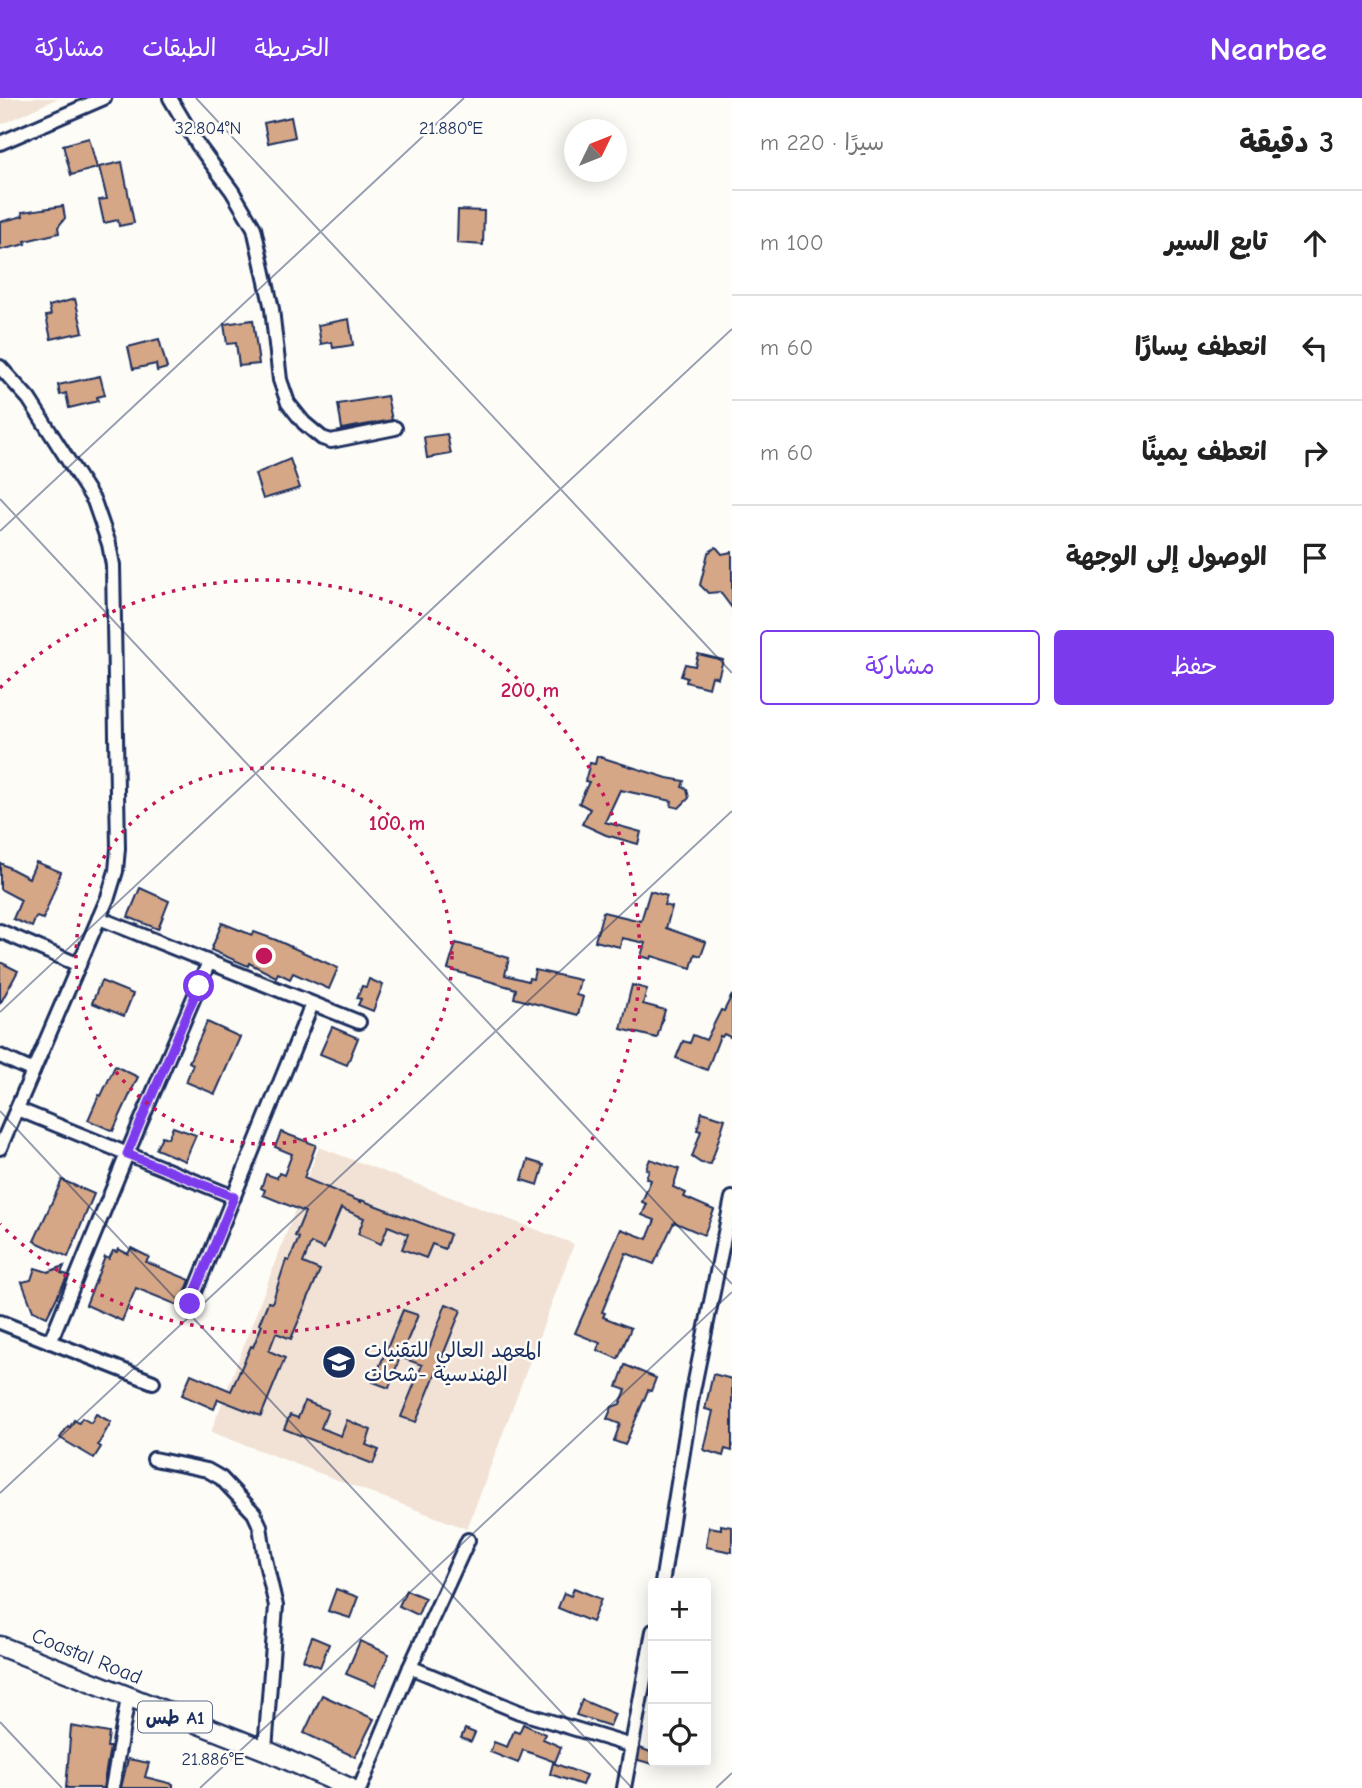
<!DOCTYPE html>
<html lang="ar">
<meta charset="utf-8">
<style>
:root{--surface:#fff;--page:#f6f6f6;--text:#222;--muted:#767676;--line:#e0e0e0;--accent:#7c3aed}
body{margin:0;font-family:"Comic Neue","Playpen Sans Arabic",sans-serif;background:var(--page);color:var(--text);direction:rtl}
.controls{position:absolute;right:21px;bottom:21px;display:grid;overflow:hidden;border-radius:7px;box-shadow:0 4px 18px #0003}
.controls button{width:63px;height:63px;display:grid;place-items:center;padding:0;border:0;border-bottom:2px solid var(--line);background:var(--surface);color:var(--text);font:35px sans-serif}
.compass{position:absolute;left:564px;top:21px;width:63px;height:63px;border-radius:50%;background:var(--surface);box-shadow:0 4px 18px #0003;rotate:47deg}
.stop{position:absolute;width:21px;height:21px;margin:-16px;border:5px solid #7c3aed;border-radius:50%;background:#fff}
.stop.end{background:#7c3aed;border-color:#fff;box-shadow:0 2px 7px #0008}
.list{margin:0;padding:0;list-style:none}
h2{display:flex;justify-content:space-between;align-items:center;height:91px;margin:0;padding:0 28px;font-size:30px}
h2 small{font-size:23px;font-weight:400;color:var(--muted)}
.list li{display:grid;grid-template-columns:46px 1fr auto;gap:21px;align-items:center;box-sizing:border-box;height:105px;padding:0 28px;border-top:2px solid var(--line)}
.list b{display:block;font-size:26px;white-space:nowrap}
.list em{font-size:23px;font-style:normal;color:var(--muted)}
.actions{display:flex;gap:14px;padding:21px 28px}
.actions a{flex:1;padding:16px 0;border:2px solid var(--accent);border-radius:7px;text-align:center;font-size:24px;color:var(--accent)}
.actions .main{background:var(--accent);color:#fff}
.icon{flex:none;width:38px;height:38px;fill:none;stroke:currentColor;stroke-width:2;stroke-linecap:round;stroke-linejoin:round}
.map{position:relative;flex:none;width:732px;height:1690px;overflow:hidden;direction:ltr}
header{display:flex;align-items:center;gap:42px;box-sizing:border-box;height:98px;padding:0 35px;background:var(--accent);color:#fff}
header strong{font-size:33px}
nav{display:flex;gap:38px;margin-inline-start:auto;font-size:24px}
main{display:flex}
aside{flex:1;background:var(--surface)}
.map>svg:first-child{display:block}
</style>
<header>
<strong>Nearbee</strong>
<nav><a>الخريطة</a><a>الطبقات</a><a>مشاركة</a></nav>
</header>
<main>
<aside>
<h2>3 دقيقة<small>سيرًا · 220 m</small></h2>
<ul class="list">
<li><svg class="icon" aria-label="ahead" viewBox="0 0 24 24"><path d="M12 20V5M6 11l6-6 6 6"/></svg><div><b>تابع السير</b></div><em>100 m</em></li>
<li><svg class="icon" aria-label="left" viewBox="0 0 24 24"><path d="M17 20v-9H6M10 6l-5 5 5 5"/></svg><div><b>انعطف يسارًا</b></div><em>60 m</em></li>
<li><svg class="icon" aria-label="right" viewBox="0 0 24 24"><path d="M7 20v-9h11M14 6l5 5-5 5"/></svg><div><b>انعطف يمينًا</b></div><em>60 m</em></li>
<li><svg class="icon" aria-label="arrive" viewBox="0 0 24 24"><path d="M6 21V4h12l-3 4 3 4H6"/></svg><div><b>الوصول إلى الوجهة</b></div></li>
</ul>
<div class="actions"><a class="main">حفظ</a><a>مشاركة</a></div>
</aside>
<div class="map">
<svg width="732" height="1690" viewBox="0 0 732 1690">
<rect width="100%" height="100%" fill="#fdfcf7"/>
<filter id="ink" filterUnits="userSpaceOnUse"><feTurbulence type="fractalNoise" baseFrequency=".0143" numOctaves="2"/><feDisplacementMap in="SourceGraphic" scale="14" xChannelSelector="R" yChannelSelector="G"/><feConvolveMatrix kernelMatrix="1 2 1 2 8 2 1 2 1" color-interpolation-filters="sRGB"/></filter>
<g filter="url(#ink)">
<g fill="#f1e2d5">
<polygon points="0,0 58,0 0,27"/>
<polygon points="319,1049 574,1146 467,1431 211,1334"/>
</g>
<g fill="#d5a787" stroke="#1b2f5e" stroke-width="2">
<polygon points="291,19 295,39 268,45 264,25"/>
<polygon points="89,40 97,70 71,77 63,47"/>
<polygon points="122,64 134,125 119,128 118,122 104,125 99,102 107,101 99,69"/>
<polygon points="63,108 65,120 58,129 59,135 25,143 26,146 0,152 0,124 23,118 22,114"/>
<polygon points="458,112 484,113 483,147 457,145"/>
<polygon points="75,201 83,234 51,241 46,218 51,217 49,208"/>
<polygon points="349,221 353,247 333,250 332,244 321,246 318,227"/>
<polygon points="253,222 259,266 239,268 236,245 227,246 224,226"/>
<polygon points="159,241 167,270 157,273 156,266 133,271 128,249"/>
<polygon points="100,278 105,297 97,299 98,303 69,310 66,295 60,297 58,287"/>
<polygon points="387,298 392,322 342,331 338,306"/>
<polygon points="447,336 451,356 427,360 424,339"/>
<polygon points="290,361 300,390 263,401 255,376"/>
<polygon points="716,449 722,456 732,454 732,510 720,494 708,495 700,487 708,455"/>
<polygon points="698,556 723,562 718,580 712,578 709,590 686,584 687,580 681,578 685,566 695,568"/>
<polygon points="597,658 667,680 684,683 682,689 687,691 689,700 679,710 671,708 672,703 620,692 605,724 641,734 638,746 606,737 582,726 590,711 579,705 589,684 585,683 590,665 595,666"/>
<polygon points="36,764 61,774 43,821 36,819 32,829 13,821 21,802 0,791 0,765 29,780"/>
<polygon points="140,790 169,803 158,831 128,819"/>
<polygon points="650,793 667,798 664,807 672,809 666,830 706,844 701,858 695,856 691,870 652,858 651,861 641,858 645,845 622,840 620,849 595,843 603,814 641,823"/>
<polygon points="222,825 252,837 254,834 276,842 338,870 329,891 293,875 290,881 278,875 276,879 249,865 248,868 211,852"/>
<polygon points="456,845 509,860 505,877 528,883 529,880 533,881 535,872 580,882 576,897 583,899 578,917 514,900 516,891 448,871"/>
<polygon points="0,864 18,873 0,906"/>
<polygon points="369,881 383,887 373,913 358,907 361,901 357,900 362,888 366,889"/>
<polygon points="101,883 133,896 124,918 92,905"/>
<polygon points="632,887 647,891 643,906 665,912 657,940 621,931"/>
<polygon points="732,897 732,940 724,936 722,939 720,938 707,972 676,960 683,943 690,945 693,937 706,942 721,912 724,913"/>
<polygon points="207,924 240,939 215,996 186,984 193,966 189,964"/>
<polygon points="332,929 358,940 347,967 320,956"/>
<polygon points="115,968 138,979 113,1033 88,1022 99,997 101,998"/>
<polygon points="702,1014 725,1021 711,1066 701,1065 692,1059 701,1033 697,1032"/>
<polygon points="173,1029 196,1037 185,1063 156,1051 162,1038 168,1040"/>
<polygon points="281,1034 316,1047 304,1080 361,1104 361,1102 450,1136 445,1151 432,1146 426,1160 402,1151 408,1136 388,1128 381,1146 358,1136 364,1120 341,1110 324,1151 311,1145 303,1165 320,1172 291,1241 276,1235 269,1253 285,1260 261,1318 218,1301 214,1311 182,1297 191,1276 231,1293 251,1248 253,1249 262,1227 259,1226 268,1204 272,1205 286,1162 289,1163 299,1140 295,1138 305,1114 263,1097 265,1092 261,1090 266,1076 277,1080 279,1075 284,1077 292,1056 275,1049"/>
<polygon points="650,1061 679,1071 673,1089 686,1095 684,1099 714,1112 704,1137 674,1124 654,1166 626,1155 602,1214 605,1215 603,1219 631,1230 618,1261 597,1252 600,1245 575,1235 621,1131 647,1141 655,1122 642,1117 647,1106 642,1104 651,1082 646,1080 649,1072 646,1071"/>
<polygon points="528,1062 544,1067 538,1087 522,1082"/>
<polygon points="62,1082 94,1096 68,1159 34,1143"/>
<polygon points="131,1150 149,1159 146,1164 190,1182 180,1208 136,1190 122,1223 86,1207 105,1159 109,1161 113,1153 117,1154 118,1151 128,1156"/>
<polygon points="64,1168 61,1175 68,1177 47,1219 33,1213 22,1184 31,1182 35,1170 48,1174"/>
<polygon points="446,1206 461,1212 416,1324 401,1319 422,1267 400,1259 389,1290 373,1284 403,1212 418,1217 405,1248 427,1256"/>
<polygon points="625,1267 656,1280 651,1293 648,1292 625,1347 614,1343 620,1326 607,1321 612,1309 620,1306 626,1292 617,1289"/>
<polygon points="713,1276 732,1281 732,1353 725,1351 723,1358 704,1352 713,1313 705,1311"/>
<polygon points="305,1303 328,1312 321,1330 341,1338 347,1322 371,1332 366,1347 379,1352 373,1366 284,1331 290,1317 298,1320"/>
<polygon points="96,1316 111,1324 98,1347 101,1349 94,1360 60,1340 68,1328 70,1329 74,1322 79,1325 82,1320 91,1325"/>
<polygon points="721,1427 732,1429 732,1454 706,1449 709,1429 721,1431"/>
<polygon points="574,1490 601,1501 592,1524 558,1510 564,1495 571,1498"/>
<polygon points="336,1491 358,1499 350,1520 328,1513"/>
<polygon points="406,1492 425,1500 418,1517 399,1508"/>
<polygon points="312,1539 329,1546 320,1569 303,1562"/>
<polygon points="360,1543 389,1556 375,1588 346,1576"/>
<polygon points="322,1597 374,1621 355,1659 304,1635"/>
<polygon points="582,1602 615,1616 610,1628 576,1617"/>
<polygon points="523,1626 545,1636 543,1641 561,1649 555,1664 523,1652 518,1665 490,1654 494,1644 507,1649 514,1633 519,1635"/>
<polygon points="71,1628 109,1635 107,1649 110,1649 103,1690 66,1690"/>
<polygon points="465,1631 475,1635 471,1644 461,1640"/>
<polygon points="640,1650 653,1655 653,1666 638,1662"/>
<polygon points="128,1661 149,1665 145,1679 173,1686 173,1690 121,1690"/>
<polygon points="553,1665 586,1677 582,1687 550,1676"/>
</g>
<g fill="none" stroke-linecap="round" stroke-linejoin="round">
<g stroke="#1b2f5e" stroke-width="18">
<g id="minor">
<polyline points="170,0 198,47 232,93 254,130 272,211 280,282 288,305 304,325 322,340 331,343 395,330"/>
<polyline points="0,45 104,0"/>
<polyline points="0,269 29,301 94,403 109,446 113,467 118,750 116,773 108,799 0,1050"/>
<polyline points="99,820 359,924"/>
<polyline points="0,833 79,867"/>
<polyline points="0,958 33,973"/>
<polyline points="17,1011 234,1099"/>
<polyline points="190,1206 312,906"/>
<polyline points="0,1224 153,1284"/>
<polyline points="50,1244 127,1056 209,864"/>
<polyline points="154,1361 207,1372 221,1380 254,1415 260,1428 265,1461 276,1508 265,1652"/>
<polyline points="662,1485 692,1298 732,1100"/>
<polyline points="410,1569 519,1614 632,1648"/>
<polyline points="112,1690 128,1600"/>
<polyline points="360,1690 410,1569 468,1442"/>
<polyline points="624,1690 653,1533"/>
</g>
</g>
<g stroke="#1b2f5e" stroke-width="23">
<polyline id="highway" points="0,1548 265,1652 350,1690"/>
</g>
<use href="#minor" stroke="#fdfcf7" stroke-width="12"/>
<use href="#highway" stroke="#fdfcf7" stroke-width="18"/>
</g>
</g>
<g fill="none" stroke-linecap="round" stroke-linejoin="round" filter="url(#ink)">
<polyline stroke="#7c3aed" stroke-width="9" points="190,1206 234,1099 127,1056 199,888"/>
</g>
<path fill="none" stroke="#1b2f5e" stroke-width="2" stroke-opacity="0.45" d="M196,0L732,575M0,401L732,1186M0,433L464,0M0,914L732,231M0,1013L632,1690M0,1395L732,713M0,1624L62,1690M200,1690L732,1194M716,1690L732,1675"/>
<g fill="none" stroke="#c2185b" stroke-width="3.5" stroke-dasharray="3.5 7">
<circle cx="264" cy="858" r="188"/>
<path d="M0 590A376 376 0 1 1 0 1126"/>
</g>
<defs>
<g id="university-disc" transform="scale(1.75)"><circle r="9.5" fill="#1b2f5e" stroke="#fdfcf7"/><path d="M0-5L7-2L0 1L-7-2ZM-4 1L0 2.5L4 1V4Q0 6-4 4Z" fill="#fff"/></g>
</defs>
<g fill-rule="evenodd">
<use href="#university-disc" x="339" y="1264"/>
</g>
<g text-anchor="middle" stroke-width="5" stroke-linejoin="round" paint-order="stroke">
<rect fill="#fdfcf7" stroke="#5f6c8c" stroke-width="2" x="138" y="1603.5" width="74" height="31" rx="5"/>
<g font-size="19" font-weight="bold" fill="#1b2f5e">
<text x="175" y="1626">طس A1</text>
</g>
<g font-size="21" fill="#1b2f5e" stroke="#fdfcf7" text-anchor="start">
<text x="364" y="1259">المعهد العالي للتقنيات<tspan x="364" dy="24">الهندسية -شحات</tspan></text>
</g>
<g font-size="21" fill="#1b2f5e" stroke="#fdfcf7">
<text transform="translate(87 1558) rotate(22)" y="7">Coastal Road</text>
</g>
</g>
<g font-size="18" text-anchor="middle" fill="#1b2f5e" stroke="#fdfcf7" stroke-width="5" stroke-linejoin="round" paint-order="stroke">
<text x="451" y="36">21.880°E</text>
<text x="208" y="36">32.804°N</text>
<text x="213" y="1667">21.886°E</text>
</g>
<circle cx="264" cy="858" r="10" fill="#c2185b" stroke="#fdfcf7" stroke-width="3.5"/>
<g font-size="21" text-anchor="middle" font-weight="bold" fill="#c2185b" stroke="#fdfcf7" stroke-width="5" stroke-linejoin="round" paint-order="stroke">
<text x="530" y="599">200 m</text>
<text x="397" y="732">100 m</text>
</g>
</svg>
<div class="controls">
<button>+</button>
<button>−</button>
<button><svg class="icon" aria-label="locate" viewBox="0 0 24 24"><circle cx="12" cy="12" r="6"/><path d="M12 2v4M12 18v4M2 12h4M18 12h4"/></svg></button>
</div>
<svg class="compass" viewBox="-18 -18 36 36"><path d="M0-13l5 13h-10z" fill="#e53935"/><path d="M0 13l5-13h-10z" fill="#767676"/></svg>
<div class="stop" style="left:199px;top:888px"></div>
<div class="stop end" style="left:190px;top:1206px"></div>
</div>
</main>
